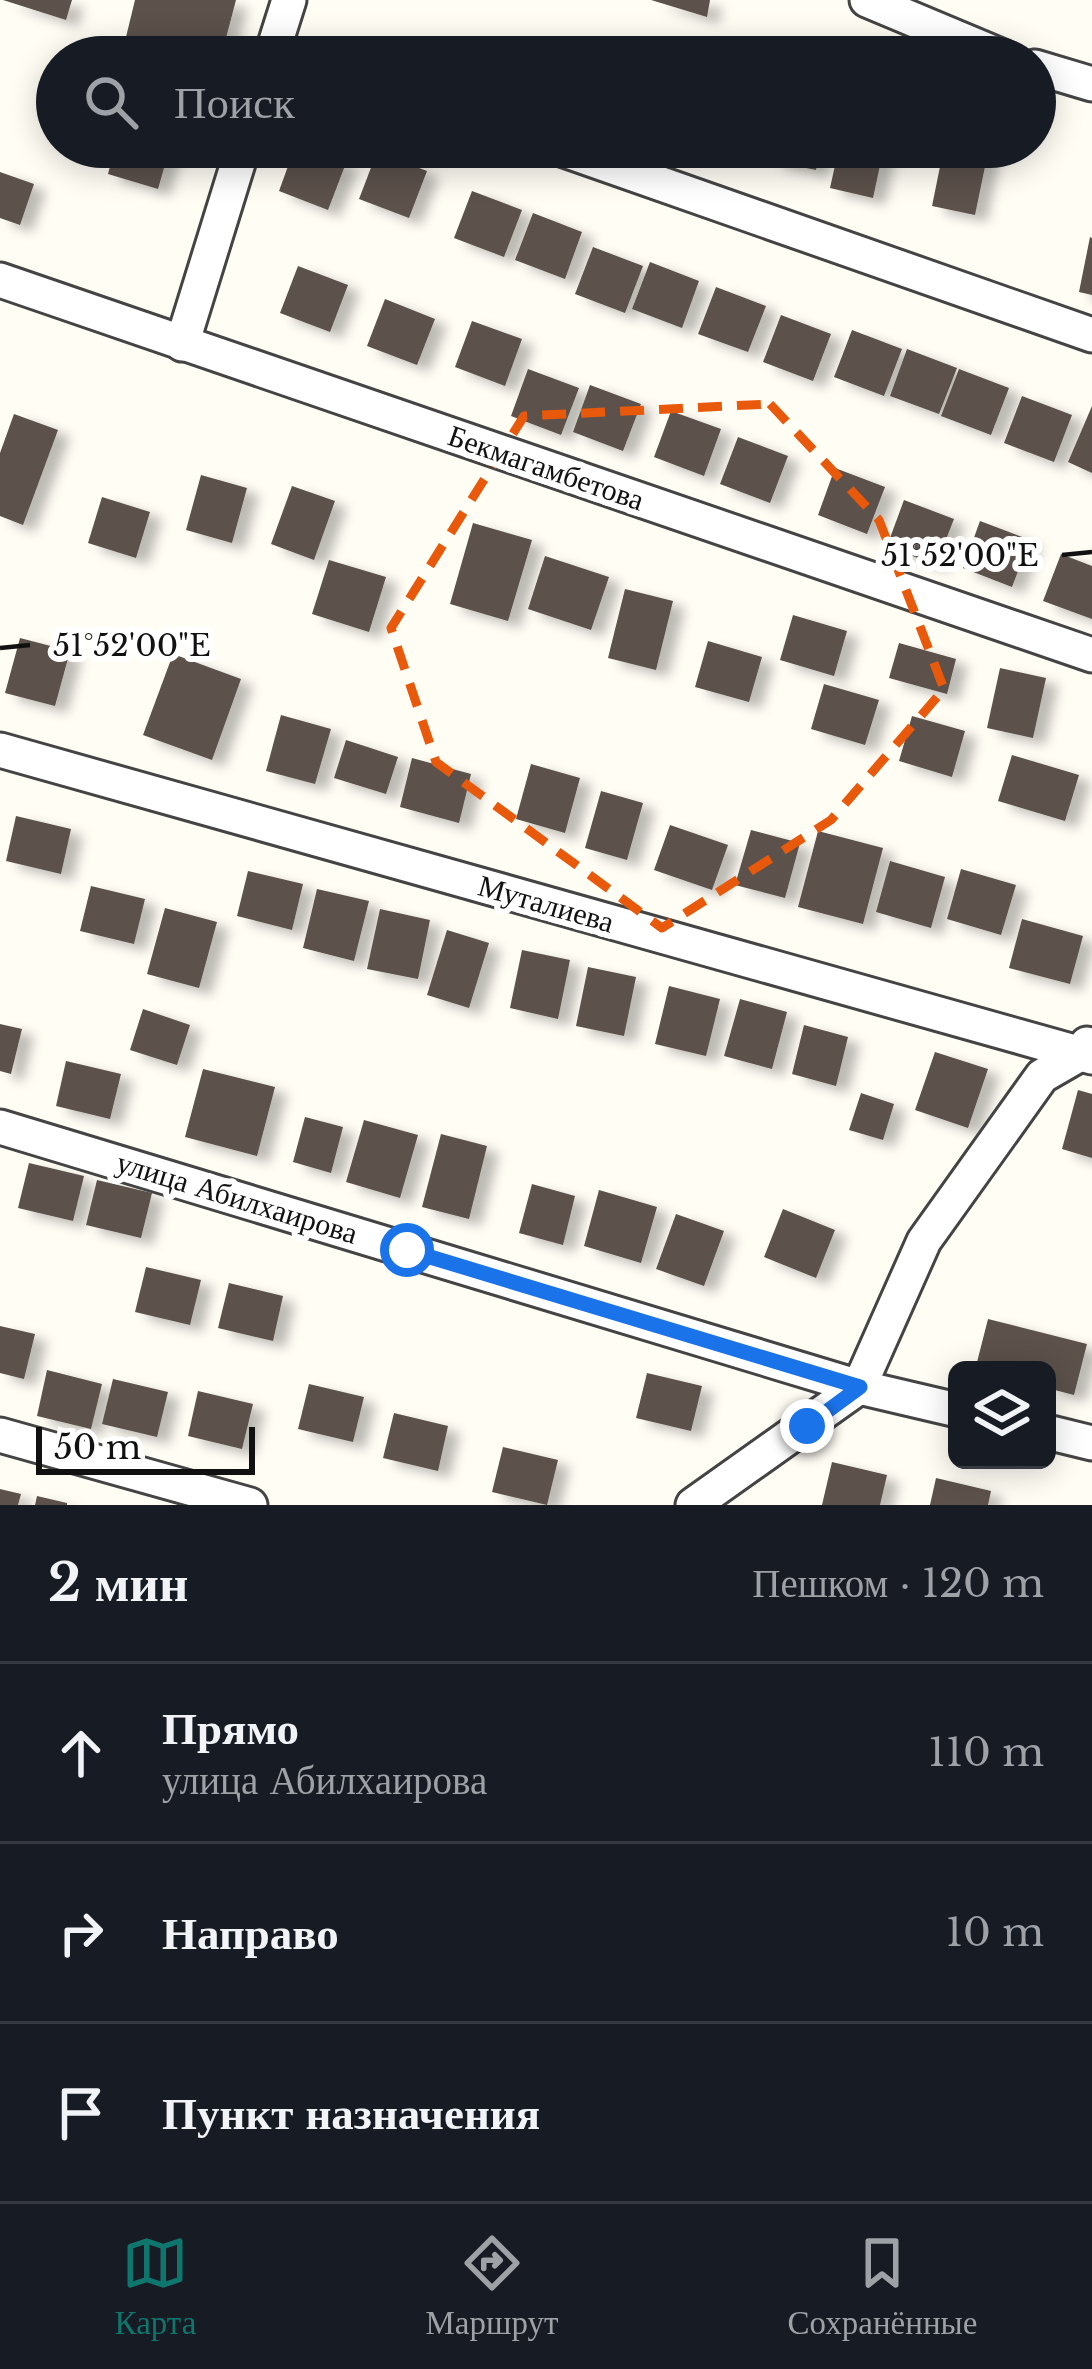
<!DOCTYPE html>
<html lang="ru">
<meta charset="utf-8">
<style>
:root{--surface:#171b24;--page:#20242c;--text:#f1f3f6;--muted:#9ea1a6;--line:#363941;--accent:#0f766e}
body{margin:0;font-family:"Libre Baskerville",serif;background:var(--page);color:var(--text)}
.controls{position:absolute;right:36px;bottom:36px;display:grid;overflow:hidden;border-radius:18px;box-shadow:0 6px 30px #0003}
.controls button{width:108px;height:108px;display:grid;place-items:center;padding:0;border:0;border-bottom:3px solid var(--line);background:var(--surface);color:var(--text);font:60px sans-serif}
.scale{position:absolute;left:36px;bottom:30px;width:219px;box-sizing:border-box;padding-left:12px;border:6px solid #111;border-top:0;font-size:33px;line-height:42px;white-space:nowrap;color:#111;-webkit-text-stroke:9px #fff;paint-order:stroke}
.stop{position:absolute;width:36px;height:36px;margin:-27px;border:9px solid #1a73e8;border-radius:50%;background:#fff}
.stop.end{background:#1a73e8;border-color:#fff;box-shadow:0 3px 12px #0008}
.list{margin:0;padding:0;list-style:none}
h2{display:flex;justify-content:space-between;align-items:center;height:156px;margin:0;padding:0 48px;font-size:51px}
h2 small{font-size:39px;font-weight:400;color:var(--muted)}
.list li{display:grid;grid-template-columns:78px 1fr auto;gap:36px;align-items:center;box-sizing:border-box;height:180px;padding:0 48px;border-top:3px solid var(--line)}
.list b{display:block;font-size:45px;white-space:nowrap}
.list p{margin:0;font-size:39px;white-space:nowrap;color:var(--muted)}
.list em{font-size:39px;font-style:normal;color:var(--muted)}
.icon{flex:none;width:66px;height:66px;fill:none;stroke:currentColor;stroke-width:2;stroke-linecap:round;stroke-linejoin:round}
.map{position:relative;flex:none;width:1092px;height:1505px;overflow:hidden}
.search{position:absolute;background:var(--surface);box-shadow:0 6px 30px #0003;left:36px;right:36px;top:36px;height:132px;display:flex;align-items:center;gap:30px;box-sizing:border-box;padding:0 42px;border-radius:66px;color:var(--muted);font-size:45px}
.sheet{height:696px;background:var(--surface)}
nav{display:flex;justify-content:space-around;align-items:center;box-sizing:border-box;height:168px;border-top:3px solid var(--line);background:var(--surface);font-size:33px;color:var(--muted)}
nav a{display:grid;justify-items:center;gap:6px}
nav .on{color:var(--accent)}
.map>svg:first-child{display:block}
</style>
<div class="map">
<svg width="1092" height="1505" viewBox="0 0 1092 1505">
<defs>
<filter id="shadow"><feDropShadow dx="12" dy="7" stdDeviation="6" flood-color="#0004"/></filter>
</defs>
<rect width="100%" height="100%" fill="#fffdf4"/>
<g fill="#5b514b" filter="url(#shadow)">
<polygon points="3,0 72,0 66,20"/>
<polygon points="135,0 236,0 221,57 203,57 126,37"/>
<polygon points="651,0 710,0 707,17"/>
<polygon points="115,147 170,147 158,189 108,174"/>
<polygon points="295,147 303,147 346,163 328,210 279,191"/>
<polygon points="775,147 821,147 816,170 772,161"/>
<polygon points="839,147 884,147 873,198 830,188"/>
<polygon points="944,147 965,147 988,152 975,215 932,206"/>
<polygon points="377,152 427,171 409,218 359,199"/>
<polygon points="0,172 34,184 20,225 0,218"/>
<polygon points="472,191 522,210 504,257 454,238"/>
<polygon points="533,213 582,232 565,279 515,260"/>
<polygon points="1090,237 1092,238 1092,295 1079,292"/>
<polygon points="593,247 643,266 625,313 575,294"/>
<polygon points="650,262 699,281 682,328 632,309"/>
<polygon points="298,266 348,285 330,332 280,313"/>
<polygon points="716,287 766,306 748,352 698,334"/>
<polygon points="385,299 435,319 417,365 367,346"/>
<polygon points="781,315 831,334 813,381 763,362"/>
<polygon points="472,321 522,339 505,386 455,367"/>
<polygon points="852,330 902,349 884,396 834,377"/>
<polygon points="907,349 957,368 939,414 890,396"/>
<polygon points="528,369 579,388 561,435 511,416"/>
<polygon points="959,369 1009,388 991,435 941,416"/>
<polygon points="590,385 641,404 623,451 573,432"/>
<polygon points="1022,396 1072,415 1054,462 1004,443"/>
<polygon points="1092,406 1092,473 1068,462"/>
<polygon points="671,411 721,429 704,476 654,457"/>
<polygon points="14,414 58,430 23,525 0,516 0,453"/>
<polygon points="738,437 788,456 770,503 720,484"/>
<polygon points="835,468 885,487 867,534 818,515"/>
<polygon points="201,475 247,488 232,543 186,530"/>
<polygon points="292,486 335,501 314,560 271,544"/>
<polygon points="102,497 150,512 136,558 88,543"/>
<polygon points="904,500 954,519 936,565 887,546"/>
<polygon points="980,521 1030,540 1012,587 963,568"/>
<polygon points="473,523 532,540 508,621 450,604"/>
<polygon points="1061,554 1092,566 1092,619 1043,601"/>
<polygon points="545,556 609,577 591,630 528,609"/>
<polygon points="329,560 386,577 369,632 312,614"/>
<polygon points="625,589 673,601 656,670 608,658"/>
<polygon points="793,615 847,631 834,676 780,660"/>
<polygon points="20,638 70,651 55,706 5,693"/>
<polygon points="708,641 762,657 749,702 695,687"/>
<polygon points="899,643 956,659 947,694 889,678"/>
<polygon points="173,654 241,679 212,760 143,735"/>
<polygon points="1000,668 1046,678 1033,738 987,728"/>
<polygon points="824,684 879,700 865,745 811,729"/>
<polygon points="281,715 331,729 315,784 266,771"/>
<polygon points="912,716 965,731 952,777 899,761"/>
<polygon points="346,740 398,757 386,794 334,778"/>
<polygon points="1012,755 1079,775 1065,821 998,801"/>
<polygon points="412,758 471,774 459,823 400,807"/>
<polygon points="531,764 580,778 565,833 516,819"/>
<polygon points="601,791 643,803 627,860 585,848"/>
<polygon points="16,816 71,829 61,874 6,861"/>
<polygon points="670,825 728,845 712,890 654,870"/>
<polygon points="751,830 800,843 785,898 735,885"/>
<polygon points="818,831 883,848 863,924 798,907"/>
<polygon points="890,861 945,877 931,928 876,912"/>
<polygon points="961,869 1016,885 1001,935 947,919"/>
<polygon points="248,871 303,884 292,930 237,916"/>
<polygon points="91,886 145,899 134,944 80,931"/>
<polygon points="317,889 369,901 354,961 303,948"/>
<polygon points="165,908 217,922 199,988 147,974"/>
<polygon points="380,909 430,920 418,979 367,969"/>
<polygon points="1022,919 1083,936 1070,984 1009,968"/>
<polygon points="447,930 489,943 469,1008 427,995"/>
<polygon points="522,950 570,960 558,1019 510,1008"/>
<polygon points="588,967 636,977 624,1036 576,1026"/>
<polygon points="669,986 720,999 706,1056 655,1044"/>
<polygon points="740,999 787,1012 772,1069 724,1056"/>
<polygon points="143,1009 190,1025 177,1065 130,1050"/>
<polygon points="0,1024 22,1029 11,1074 0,1071"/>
<polygon points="804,1025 848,1037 836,1086 792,1074"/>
<polygon points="935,1052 988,1069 968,1128 915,1110"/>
<polygon points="66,1061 121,1074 110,1119 56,1106"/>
<polygon points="203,1069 275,1087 257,1156 185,1137"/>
<polygon points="1078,1090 1092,1094 1092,1158 1062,1149"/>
<polygon points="861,1093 894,1104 883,1140 849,1130"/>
<polygon points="305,1117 343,1127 331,1173 293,1162"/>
<polygon points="364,1120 418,1135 400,1198 346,1182"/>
<polygon points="441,1134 487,1146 469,1219 422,1207"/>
<polygon points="29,1163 84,1176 73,1221 18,1208"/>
<polygon points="97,1180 152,1193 141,1238 86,1225"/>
<polygon points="532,1184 575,1196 563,1245 519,1233"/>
<polygon points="599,1190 657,1207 641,1263 584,1246"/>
<polygon points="783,1209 835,1230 816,1278 764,1257"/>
<polygon points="676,1214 724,1231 704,1286 656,1269"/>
<polygon points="146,1267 201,1280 190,1325 135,1312"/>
<polygon points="229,1283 283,1296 273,1341 218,1328"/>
<polygon points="988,1319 1087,1344 1074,1395 1047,1388 1047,1370 975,1370"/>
<polygon points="0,1326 35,1334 24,1379 0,1373"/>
<polygon points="47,1370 102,1384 91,1429 37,1416"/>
<polygon points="647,1373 702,1386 691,1431 636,1418"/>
<polygon points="113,1379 168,1392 157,1437 102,1424"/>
<polygon points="309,1384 364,1397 353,1442 298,1429"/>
<polygon points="198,1391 253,1404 242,1449 188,1436"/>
<polygon points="394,1413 448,1426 438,1471 383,1458"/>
<polygon points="503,1447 558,1460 547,1505 492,1492"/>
<polygon points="832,1462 887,1475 880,1505 822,1505"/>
<polygon points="936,1478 991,1491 988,1505 930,1505"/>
<polygon points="0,1489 21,1494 18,1505 0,1505"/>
<polygon points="37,1496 67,1503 67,1505 35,1505"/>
</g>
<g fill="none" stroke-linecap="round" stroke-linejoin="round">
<g stroke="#444" stroke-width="39">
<g id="minor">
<polyline points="867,0 1003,57"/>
<polyline points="271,57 289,0"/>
<polyline points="1035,67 1092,84"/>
<polyline points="556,147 1092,335"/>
<polyline points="0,280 1092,655"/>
<polyline points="182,344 243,147"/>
<polyline points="0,750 1092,1057"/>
<polyline points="0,1127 859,1387 957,1410"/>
<polyline points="1047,1432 1092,1443"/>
<polyline points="0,1435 250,1505"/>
<polyline points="693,1505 859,1387 924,1241 1042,1076 1080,1054 1087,1044"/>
</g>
</g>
<use href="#minor" stroke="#fff" stroke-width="33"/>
</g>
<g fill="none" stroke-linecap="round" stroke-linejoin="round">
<polyline stroke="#1a73e8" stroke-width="15" points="407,1250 860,1387 807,1426"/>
</g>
<path fill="none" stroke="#e8590c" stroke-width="9" stroke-dasharray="24 15" stroke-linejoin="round" d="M770,404L879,520L944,689L831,820L662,928L436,762L391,628L524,416Z"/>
<path fill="none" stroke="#111" stroke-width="4.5" d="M1062,555L1092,552M0,648L30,645"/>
<g text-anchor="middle" stroke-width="12" stroke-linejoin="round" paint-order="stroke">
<g font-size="30" fill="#111" stroke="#fff">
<text transform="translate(546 468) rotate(19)" y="10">Бекмагамбетова</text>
<text transform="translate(546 904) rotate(16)" y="10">Муталиева</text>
<text transform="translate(237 1198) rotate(17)" y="10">улица Абилхаирова</text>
</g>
</g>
<g font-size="30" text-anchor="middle" fill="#111" stroke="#fff" stroke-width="12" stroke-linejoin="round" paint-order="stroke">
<text x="960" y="566">51°52'00"E</text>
<text x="132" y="656">51°52'00"E</text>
</g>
</svg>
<div class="controls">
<button><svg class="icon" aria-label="layers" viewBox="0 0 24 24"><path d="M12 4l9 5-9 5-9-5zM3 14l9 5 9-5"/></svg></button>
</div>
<div class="scale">50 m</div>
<div class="stop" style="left:407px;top:1250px"></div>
<div class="stop end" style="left:807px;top:1426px"></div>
<div class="search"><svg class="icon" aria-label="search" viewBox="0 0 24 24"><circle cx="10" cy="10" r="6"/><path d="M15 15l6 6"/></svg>Поиск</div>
</div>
<section class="sheet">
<h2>2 мин<small>Пешком · 120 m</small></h2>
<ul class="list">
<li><svg class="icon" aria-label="ahead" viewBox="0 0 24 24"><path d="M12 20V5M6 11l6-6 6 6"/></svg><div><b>Прямо</b><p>улица Абилхаирова</p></div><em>110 m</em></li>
<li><svg class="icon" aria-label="right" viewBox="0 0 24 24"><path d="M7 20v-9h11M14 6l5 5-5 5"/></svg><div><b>Направо</b></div><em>10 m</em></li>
<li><svg class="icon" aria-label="arrive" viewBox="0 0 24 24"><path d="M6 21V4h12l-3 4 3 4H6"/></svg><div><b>Пункт назначения</b></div></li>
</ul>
</section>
<nav>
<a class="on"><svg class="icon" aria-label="map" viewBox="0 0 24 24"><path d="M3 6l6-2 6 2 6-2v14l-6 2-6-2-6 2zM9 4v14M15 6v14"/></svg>Карта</a>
<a><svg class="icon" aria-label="directions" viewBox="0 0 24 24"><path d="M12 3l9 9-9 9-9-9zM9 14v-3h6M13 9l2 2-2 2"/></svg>Маршрут</a>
<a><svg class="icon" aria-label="saved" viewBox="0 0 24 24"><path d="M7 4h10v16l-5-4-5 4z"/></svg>Сохранённые</a>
</nav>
